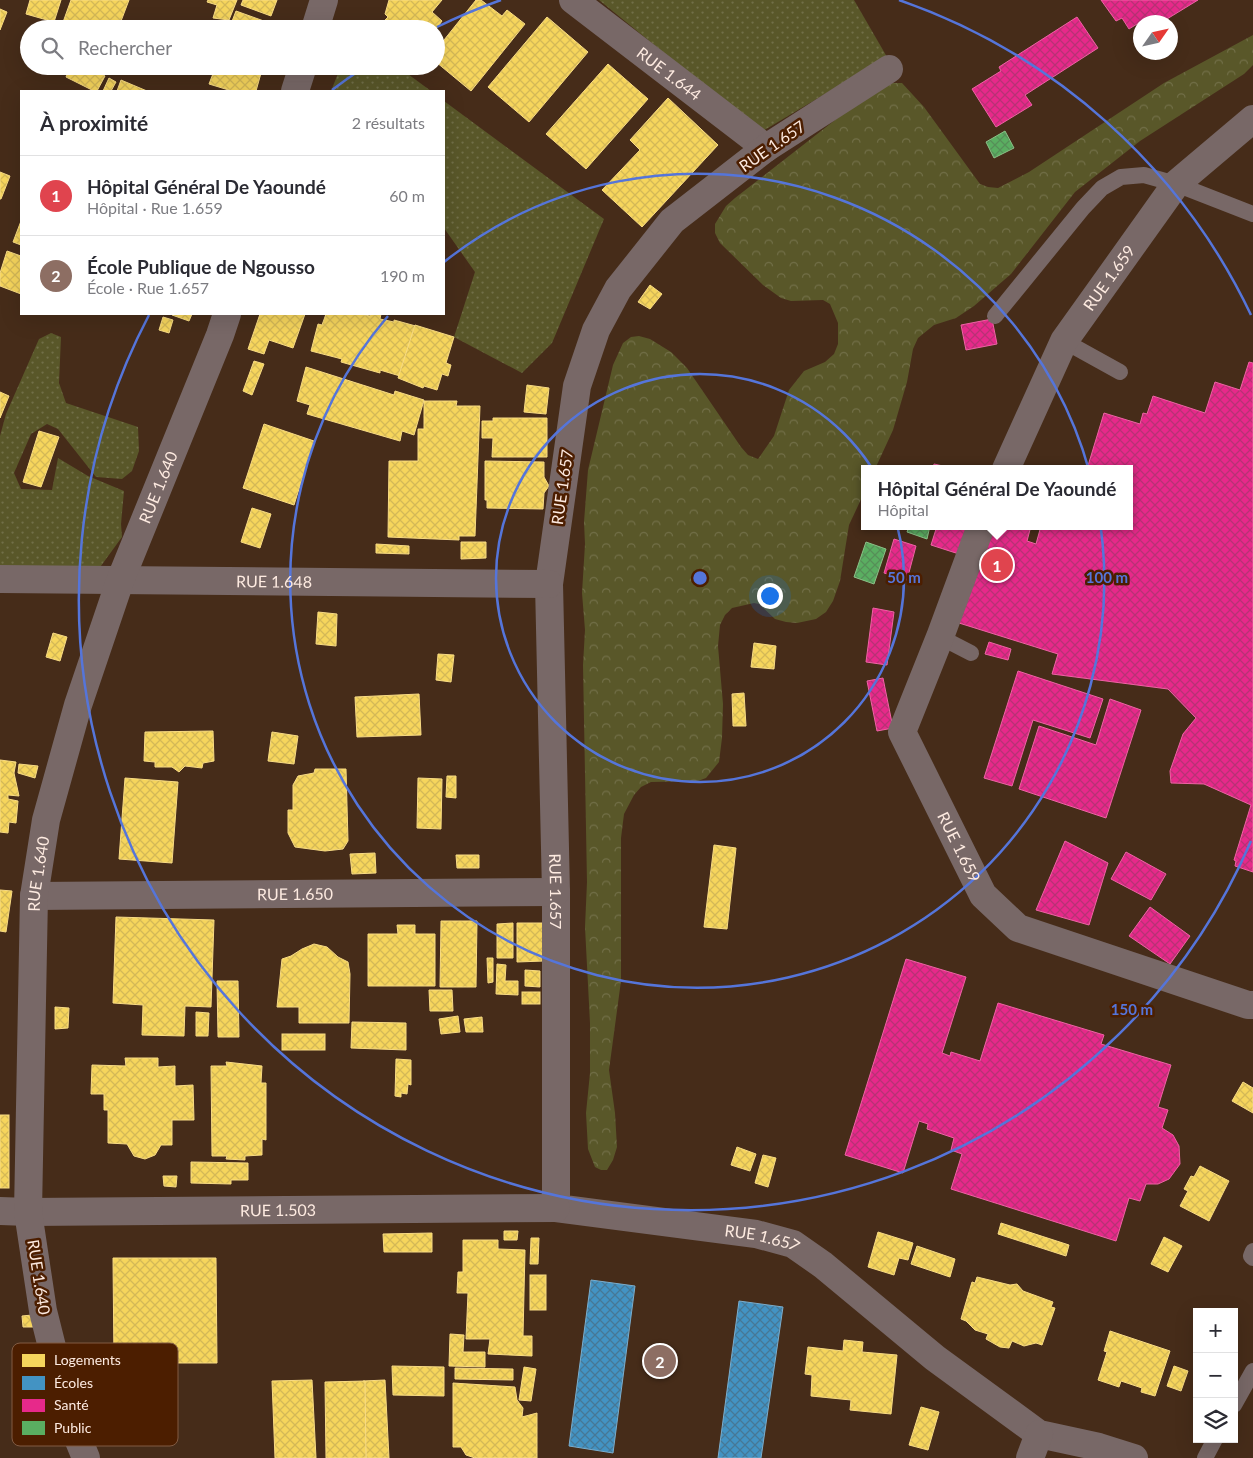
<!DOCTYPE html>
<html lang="fr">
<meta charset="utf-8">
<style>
:root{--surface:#fff;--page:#f7f7f7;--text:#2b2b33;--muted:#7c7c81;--line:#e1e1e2;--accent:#1a73e8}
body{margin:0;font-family:Lato,sans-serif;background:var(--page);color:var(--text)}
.controls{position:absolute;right:15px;bottom:15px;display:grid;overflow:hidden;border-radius:0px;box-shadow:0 5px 20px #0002}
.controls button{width:45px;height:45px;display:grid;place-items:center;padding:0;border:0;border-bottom:1px solid var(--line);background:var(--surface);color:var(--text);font:25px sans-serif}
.compass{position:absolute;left:1133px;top:15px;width:45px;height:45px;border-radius:50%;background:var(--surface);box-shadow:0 5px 20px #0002;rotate:56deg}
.you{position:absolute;left:769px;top:595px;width:18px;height:18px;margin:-12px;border:4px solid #fff;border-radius:50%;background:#1a73e8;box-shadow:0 0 0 8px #1a73e833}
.badge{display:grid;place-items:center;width:32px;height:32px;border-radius:50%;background:var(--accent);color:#fff;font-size:16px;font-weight:700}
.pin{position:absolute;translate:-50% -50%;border:2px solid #fff;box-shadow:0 1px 5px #0006}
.popup{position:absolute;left:861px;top:465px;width:272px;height:65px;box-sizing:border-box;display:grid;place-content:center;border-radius:0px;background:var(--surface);filter:drop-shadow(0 1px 4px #0005);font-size:16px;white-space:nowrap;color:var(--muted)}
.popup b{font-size:19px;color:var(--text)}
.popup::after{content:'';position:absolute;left:50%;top:100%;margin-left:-10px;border:10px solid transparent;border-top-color:var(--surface)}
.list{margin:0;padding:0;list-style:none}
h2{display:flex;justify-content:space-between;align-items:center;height:65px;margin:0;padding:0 20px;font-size:21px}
h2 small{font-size:16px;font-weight:400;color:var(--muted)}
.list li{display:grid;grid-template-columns:32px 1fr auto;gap:15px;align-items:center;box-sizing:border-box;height:80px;padding:0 20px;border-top:1px solid var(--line)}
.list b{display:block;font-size:19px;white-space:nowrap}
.list p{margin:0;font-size:16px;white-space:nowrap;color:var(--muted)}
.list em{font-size:16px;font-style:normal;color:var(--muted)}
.icon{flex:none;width:28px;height:28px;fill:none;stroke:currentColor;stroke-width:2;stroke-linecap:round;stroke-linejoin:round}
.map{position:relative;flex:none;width:1253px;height:1458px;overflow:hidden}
.search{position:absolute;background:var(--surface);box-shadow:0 5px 20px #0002;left:20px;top:20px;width:425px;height:55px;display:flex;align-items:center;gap:12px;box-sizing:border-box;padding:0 18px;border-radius:28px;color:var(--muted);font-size:19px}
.panel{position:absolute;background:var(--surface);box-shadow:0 5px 20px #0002;left:20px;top:90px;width:425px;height:225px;border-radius:0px}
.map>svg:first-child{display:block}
</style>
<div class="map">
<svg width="1253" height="1458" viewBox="0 0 1253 1458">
<defs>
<pattern id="grass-dots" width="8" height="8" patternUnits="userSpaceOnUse" patternTransform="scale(1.25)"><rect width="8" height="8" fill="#595729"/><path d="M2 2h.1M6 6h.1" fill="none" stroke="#726f48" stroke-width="1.8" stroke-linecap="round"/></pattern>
<pattern id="forest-crowns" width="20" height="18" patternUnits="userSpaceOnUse" patternTransform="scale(1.25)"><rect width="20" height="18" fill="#595729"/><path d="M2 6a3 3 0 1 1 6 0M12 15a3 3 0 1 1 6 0" fill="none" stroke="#726f48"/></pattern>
<pattern id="homes-cross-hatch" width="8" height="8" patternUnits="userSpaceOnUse" patternTransform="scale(1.25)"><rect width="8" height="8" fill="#f6d55c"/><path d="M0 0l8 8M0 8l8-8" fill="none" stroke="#d4b857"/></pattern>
<pattern id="schools-cross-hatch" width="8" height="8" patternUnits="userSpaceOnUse" patternTransform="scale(1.25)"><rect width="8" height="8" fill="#4393c3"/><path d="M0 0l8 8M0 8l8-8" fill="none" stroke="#467896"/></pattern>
<pattern id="health-cross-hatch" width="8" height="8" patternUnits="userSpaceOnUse" patternTransform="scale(1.25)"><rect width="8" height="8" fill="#e7298a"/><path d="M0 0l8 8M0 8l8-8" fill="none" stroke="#b83275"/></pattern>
<pattern id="public-cross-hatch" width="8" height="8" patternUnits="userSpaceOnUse" patternTransform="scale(1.25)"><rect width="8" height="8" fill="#5aae61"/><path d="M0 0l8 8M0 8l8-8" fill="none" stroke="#568f58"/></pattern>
</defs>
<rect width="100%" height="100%" fill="#462c19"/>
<g fill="url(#grass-dots)">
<polygon points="599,0 854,0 887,57 761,132"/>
<polygon points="341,66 397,66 431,91 331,91"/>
<polygon points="444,101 604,219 552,343 522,373 454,337 475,272 444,228"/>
<polygon points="51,333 61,337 59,383 66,403 138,427 139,451 132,471 122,479 96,477 58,429 47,424 31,434 14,473 21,489 52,490 58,458 88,476 124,491 121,524 122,537 98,570 0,570 0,436 6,414 39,339"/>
</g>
<polygon fill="url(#forest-crowns)" points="1253,35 1253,65 1244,74 1140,141 1075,192 1011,274 974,306 956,318 934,325 918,338 913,349 907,382 893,430 875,469 864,469 864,493 849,525 840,581 833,601 826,612 816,619 797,623 786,622 775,619 759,604 754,603 732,608 725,615 720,625 718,646 723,704 722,738 719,762 706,778 698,781 651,782 641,787 634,795 624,814 621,838 621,981 609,1070 615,1113 617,1147 613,1160 607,1170 601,1170 595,1167 588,1149 586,1113 590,1073 590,1023 585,927 587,882 583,665 585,630 582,593 585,544 584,522 588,470 613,365 623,343 631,337 639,336 650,339 671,352 687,368 741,447 748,455 758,459 774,436 789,390 804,371 825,362 834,354 838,344 838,323 830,304 823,300 791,301 781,298 763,285 720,243 715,233 715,224 726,206 735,198 871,92 893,83 902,83 924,107 980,184 988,187 998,188 1029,172 1164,83"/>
<g fill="url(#homes-cross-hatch)" stroke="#f8db84">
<polygon points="30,0 61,0 54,22 26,14"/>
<polygon points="71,0 129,0 118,29 72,29 62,25"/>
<polygon points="208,0 237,0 229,20 213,18 217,5 207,2"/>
<polygon points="243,0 277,0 271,16 241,5"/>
<polygon points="389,0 442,0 432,12 442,21 436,29 389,29 382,23 388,17 385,14"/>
<polygon points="476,0 481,0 502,16 507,10 525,24 471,91 436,62 436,50"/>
<polygon points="0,9 7,12 0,30"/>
<polygon points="236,11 275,25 274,29 229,29"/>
<polygon points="547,17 588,52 529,122 488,87"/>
<polygon points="608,64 648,99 586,169 546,134"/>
<polygon points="71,66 87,66 105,76 97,91 94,91 66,77"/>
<polygon points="216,66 263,66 256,91 232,91 209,84"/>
<polygon points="109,78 116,82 111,91 103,91"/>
<polygon points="121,80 147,91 117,91"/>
<polygon points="668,98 718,145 642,227 602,190 640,150 630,140"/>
<polygon points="0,172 10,176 1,199 0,199"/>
<polygon points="21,221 21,245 13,242"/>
<polygon points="7,251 21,256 21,294 0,286 0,273"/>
<polygon points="650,285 662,294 650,309 638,302"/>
<polygon points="172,314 192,314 189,321 172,315"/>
<polygon points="260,314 305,314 293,348 269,340 264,354 248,349"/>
<polygon points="326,314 360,314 370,316 371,314 381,314 380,319 394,322 394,320 423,328 415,353 418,354 410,379 380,370 380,373 341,362 342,359 311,351 318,324 322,325"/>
<polygon points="163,317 173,320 169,333 159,330"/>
<polygon points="415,325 454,337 446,363 451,365 448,376 442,374 437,390 424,386 423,388 398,378"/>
<polygon points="254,361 264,364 252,395 243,391"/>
<polygon points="306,367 394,395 395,391 424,400 414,435 402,431 400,441 307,414 310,405 297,401"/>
<polygon points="527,385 549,388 546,414 524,412"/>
<polygon points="0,392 9,396 0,418"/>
<polygon points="424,401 457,401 456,406 480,406 475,536 459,536 459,540 388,537 389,461 418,461 418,429 424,429"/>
<polygon points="493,418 547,418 547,457 492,457 493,438 482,438 482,421 493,421"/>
<polygon points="264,424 314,441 294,505 243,488"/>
<polygon points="39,431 59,437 41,487 23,482"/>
<polygon points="485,461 544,462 544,477 549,486 544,493 543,509 487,508 487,500 485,500"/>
<polygon points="252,508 271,514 260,548 241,542"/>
<polygon points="461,542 486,542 486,558 461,559"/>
<polygon points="376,544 409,546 409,554 376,553"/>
<polygon points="318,612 337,614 336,646 316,644"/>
<polygon points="53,633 67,637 60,661 46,657"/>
<polygon points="754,643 776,646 774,669 751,667"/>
<polygon points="438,654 454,655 451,682 436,680"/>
<polygon points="744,693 746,726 733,726 732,694"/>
<polygon points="419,694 421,735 357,737 355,697"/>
<polygon points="213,731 214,761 203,763 202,768 185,766 179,772 172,767 155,767 155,762 144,761 145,732"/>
<polygon points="272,732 298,736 294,764 268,761"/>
<polygon points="0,760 16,762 14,773 19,796 8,795 8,799 18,801 16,823 9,822 8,833 0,832"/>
<polygon points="19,764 38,766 35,778 18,773"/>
<polygon points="315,769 346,769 348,841 343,849 325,851 295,847 288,833 288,810 293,810 293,785 298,776 314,773"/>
<polygon points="447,776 456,776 456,798 446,797"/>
<polygon points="125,778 178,782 172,863 119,859"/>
<polygon points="418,778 442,779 441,829 417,828"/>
<polygon points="714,845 736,848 727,929 704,927"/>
<polygon points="375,853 376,873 352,874 350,854"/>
<polygon points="456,855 479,855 479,868 457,868"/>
<polygon points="0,890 12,891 6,932 0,931"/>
<polygon points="116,917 214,920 211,1007 185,1006 184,1036 142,1035 143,1005 113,1003"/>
<polygon points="441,921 477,921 476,987 440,987"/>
<polygon points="513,923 513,958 497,958 497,924"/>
<polygon points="517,923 543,923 544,961 517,962"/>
<polygon points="397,925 415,925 415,934 435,934 435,986 368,986 368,934 398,934"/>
<polygon points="314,944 327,947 338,957 348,962 350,974 349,1023 299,1023 299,1007 277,1007 282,959 291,956 302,949"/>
<polygon points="487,958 493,958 493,982 488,983"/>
<polygon points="497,964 506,965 505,981 518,981 518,995 496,994"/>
<polygon points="525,970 540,971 540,987 525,986"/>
<polygon points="217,981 238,981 239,1037 218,1037"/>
<polygon points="429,990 452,990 453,1011 430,1011"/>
<rect x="522" y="992" width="18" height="12"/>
<polygon points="55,1007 69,1008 68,1028 55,1029"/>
<polygon points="196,1012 209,1013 208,1036 196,1036"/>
<polygon points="458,1016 460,1032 441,1034 439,1019"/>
<polygon points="482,1017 483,1032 466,1032 464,1019"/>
<polygon points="352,1022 406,1023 406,1050 351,1048"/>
<rect x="282" y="1034" width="43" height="16"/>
<polygon points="125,1058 158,1058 158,1067 175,1066 175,1086 193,1085 194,1120 172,1120 172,1145 161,1145 155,1155 145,1159 134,1156 127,1144 108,1143 108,1110 104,1110 104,1094 91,1094 92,1065 126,1066"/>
<polygon points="396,1059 411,1060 411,1085 408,1084 407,1094 401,1093 401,1097 395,1096"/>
<polygon points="226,1062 262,1066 261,1083 266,1083 266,1140 262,1139 262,1155 245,1156 245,1160 226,1159 227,1156 212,1156 211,1066 227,1066"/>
<polygon points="1243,1082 1253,1088 1253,1113 1232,1101"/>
<rect x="0" y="1115" width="9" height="73"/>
<polygon points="737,1147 756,1154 750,1171 731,1165"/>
<polygon points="763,1155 776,1158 768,1187 755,1183"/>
<polygon points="191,1162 248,1163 248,1180 231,1180 231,1184 191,1183"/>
<polygon points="1200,1166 1229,1181 1209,1221 1180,1206 1188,1191 1184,1189 1191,1176 1194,1177"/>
<polygon points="163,1176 177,1176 176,1187 164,1186"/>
<polygon points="1001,1223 1069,1245 1066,1256 998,1234"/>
<polygon points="504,1231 518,1231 517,1240 504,1240"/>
<polygon points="878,1232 913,1243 908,1260 899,1258 894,1275 868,1267"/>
<polygon points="432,1233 432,1252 384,1252 383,1234"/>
<polygon points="1164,1237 1182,1246 1168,1272 1151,1264"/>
<polygon points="531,1238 539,1238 538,1264 530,1264"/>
<polygon points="463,1240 498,1240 498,1249 525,1250 523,1336 532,1336 532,1356 488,1354 490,1339 466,1339 468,1293 457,1293 458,1272 463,1272"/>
<polygon points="917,1246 955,1259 950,1277 911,1264"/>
<polygon points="113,1258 216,1258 217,1363 114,1363"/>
<rect x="530" y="1275" width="16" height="35"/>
<polygon points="977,1277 1010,1285 1017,1284 1023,1291 1053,1302 1051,1307 1055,1308 1042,1345 1036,1343 1024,1346 1012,1341 1009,1348 1000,1347 986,1339 988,1334 975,1330 966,1321 961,1319 972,1282 975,1283"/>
<polygon points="32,1315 33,1327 23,1327 22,1316"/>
<polygon points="1110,1331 1170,1351 1155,1396 1141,1392 1142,1388 1121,1381 1119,1387 1098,1380 1107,1352 1104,1351"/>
<polygon points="450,1334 464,1335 463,1352 485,1352 485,1367 449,1366"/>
<polygon points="844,1340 863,1342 862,1352 897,1355 891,1414 850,1410 851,1400 811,1396 812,1375 805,1374 808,1347 843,1351"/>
<polygon points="392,1366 444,1367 444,1396 393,1395"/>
<polygon points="1174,1366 1188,1371 1181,1391 1167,1386"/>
<polygon points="524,1367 536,1369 531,1401 519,1400"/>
<polygon points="455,1368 513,1369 513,1380 455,1379"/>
<polygon points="312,1380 316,1458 275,1458 272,1381"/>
<polygon points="385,1380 389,1458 366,1458 363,1381"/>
<polygon points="365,1381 366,1458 326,1458 325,1382"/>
<polygon points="453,1383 515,1387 517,1400 523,1408 522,1417 537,1413 537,1458 475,1458 466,1455 461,1447 453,1447"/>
<polygon points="921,1407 939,1412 928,1450 909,1445"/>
</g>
<g fill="url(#schools-cross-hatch)" stroke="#7badcc">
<polygon points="591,1280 635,1286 613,1453 569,1446"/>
<polygon points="739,1301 783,1307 761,1458 718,1458"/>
</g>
<g fill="url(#health-cross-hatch)" stroke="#ee63a4">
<polygon points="1101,0 1198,0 1162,22 1154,22 1150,16 1129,29 1122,18 1116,21"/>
<polygon points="1077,17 1098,48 1025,95 1032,105 996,127 972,89 1001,71 999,67"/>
<polygon points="992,319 997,344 966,350 961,325"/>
<polygon points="1249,362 1253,363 1253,872 1235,866 1236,861 1234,860 1251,805 1204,784 1171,783 1170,771 1183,734 1196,718 1168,689 1052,674 1058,654 959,623 993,526 1031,526 1027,541 1036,544 1041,526 1130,526 1130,469 1087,469 1104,413 1140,424 1143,413 1147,414 1153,396 1205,413 1215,382 1240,390"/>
<polygon points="934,464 952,468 952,469 933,469"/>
<polygon points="937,526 967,526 959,554 931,545"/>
<polygon points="894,539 916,546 907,580 884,573"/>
<polygon points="873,608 894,612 887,665 866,662"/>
<polygon points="989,642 1011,649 1008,660 985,654"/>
<polygon points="1018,671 1103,699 1090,738 1033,720 1012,786 984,778"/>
<polygon points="883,678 893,728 877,731 867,681"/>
<polygon points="1110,699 1141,710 1106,818 1019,789 1039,726 1096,745"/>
<polygon points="1065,841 1108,863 1089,925 1036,910"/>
<polygon points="1126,852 1166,874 1151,900 1111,879"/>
<polygon points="1150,907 1190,936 1170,964 1129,936"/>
<polygon points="906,959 966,977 942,1053 950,1056 951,1052 980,1061 998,1003 1104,1035 1101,1044 1171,1065 1158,1107 1168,1110 1162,1128 1173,1135 1179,1146 1180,1164 1169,1179 1158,1184 1146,1184 1140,1201 1129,1198 1116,1241 951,1189 962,1154 951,1150 954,1138 927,1129 928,1124 919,1121 903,1173 845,1155"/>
</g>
<g fill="url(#public-cross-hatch)" stroke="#8bc087">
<polygon points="1005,131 1014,148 994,158 986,142"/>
<polygon points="909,526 930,526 927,539 907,532"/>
<polygon points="866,542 886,549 874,584 854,577"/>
</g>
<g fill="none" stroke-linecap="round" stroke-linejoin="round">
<g stroke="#786867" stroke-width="16">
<polyline points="995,316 1083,208 1102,188 1121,177 1144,175 1176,184 1253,214"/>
<polyline points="1064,341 1120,372"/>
<polyline points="940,637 971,653"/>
<polyline points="1253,1251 1251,1256 1253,1258"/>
<polyline points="1234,1405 1253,1371"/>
<polyline points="1205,1458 1215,1439"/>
</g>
<g stroke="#786867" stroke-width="28">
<path id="s1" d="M573,0L766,148"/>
<path id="s2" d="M889,69L766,148L672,221L618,289L596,330L577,386L549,584L556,892V1208L756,1234L793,1244L823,1265L935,1358L1039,1434L1099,1447L1134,1458"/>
<path id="s3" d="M1006,469L1064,341L1176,184L1253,119"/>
<path id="s4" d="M981,526L940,637L902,732L983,895L1018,928L1248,1005H1253"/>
<path id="s5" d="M0,579L549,584"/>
<path id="s6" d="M34,896L556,892"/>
<path id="s7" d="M0,1211L28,1212L556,1208"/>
<polyline points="1030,1458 1039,1434"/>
</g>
<g stroke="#786867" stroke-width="28">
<polyline points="315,29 324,0"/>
<polyline points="295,91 303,66"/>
<path id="s8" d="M86,1458L70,1419L43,1311L28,1212L34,896L46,820L78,705L120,581L220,335L227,314"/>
</g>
</g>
<g fill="none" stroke="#5575da" stroke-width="2.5">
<circle cx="700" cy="578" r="204"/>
<path d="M444 262A407 407 0 1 1 388 316"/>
<path d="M1251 841A611 611 0 1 1 149 315M332 90A611 611 0 0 1 363 68M437 27A611 611 0 0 1 501 0M899 0A611 611 0 0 1 1251 315"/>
</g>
<g text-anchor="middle" stroke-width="5" stroke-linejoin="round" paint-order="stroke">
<g font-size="16" fill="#fdeae0" stroke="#4c1e00">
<text dy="6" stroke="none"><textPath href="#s1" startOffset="121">RUE 1.644</textPath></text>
<text transform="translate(772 146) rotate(-35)" y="6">RUE 1.657</text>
<text dy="6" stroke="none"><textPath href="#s3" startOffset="218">RUE 1.659</textPath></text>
<text transform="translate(562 487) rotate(-82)" y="6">RUE 1.657</text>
<text dy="6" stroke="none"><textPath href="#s8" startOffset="998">RUE 1.640</textPath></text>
<text dy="6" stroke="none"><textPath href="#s5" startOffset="274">RUE 1.648</textPath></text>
<text dy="6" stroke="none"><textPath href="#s4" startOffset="349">RUE 1.659</textPath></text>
<text dy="6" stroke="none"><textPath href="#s8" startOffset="592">RUE 1.640</textPath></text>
<text dy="6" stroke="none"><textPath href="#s2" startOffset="965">RUE 1.657</textPath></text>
<text dy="6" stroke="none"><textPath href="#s6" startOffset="261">RUE 1.650</textPath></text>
<text dy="6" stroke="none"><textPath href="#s7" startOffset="278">RUE 1.503</textPath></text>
<text dy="6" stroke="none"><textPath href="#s2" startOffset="1490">RUE 1.657</textPath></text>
<text transform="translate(39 1277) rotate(81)" y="6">RUE 1.640</text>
</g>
</g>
<rect x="12" y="1343" width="166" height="103" rx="8" fill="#4c1e00" stroke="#815b43" stroke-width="1"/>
<rect x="22" y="1354" width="23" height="13" fill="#f6d55c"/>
<rect x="22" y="1376" width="23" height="14" fill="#4393c3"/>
<rect x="22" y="1399" width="23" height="13" fill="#e7298a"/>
<rect x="22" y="1421" width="23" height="14" fill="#5aae61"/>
<g font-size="14" fill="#fdeae0">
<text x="54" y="1365">Logements</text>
<text x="54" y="1388">Écoles</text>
<text x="54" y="1410">Santé</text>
<text x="54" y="1433">Public</text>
</g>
<circle cx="700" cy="578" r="8" fill="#5575da" stroke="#4c1e00" stroke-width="2.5"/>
<g font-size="15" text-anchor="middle" font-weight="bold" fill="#5575da" stroke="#4c1e00" stroke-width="5" stroke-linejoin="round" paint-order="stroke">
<text x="904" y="583">50 m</text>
<text x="1107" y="583">100 m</text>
<text x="1132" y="1015">150 m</text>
</g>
</svg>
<div class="controls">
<button>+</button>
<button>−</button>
<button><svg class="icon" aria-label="layers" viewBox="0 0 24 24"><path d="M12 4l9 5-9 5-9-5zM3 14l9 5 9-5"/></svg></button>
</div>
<svg class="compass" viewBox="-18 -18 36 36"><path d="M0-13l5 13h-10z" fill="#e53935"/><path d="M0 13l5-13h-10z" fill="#7c7c81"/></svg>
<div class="you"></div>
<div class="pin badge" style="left:997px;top:565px;background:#e0444e">1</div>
<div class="popup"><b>Hôpital Général De Yaoundé</b>Hôpital</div>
<div class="pin badge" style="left:660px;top:1361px;background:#8d6e63">2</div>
<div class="search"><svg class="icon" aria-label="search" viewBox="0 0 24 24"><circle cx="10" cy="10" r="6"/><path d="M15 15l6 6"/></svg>Rechercher</div>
<section class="panel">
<h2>À proximité<small>2 résultats</small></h2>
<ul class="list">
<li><span class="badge" style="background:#e0444e">1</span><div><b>Hôpital Général De Yaoundé</b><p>Hôpital · Rue 1.659</p></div><em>60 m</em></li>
<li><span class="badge" style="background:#8d6e63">2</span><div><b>École Publique de Ngousso</b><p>École · Rue 1.657</p></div><em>190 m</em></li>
</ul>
</section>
</div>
